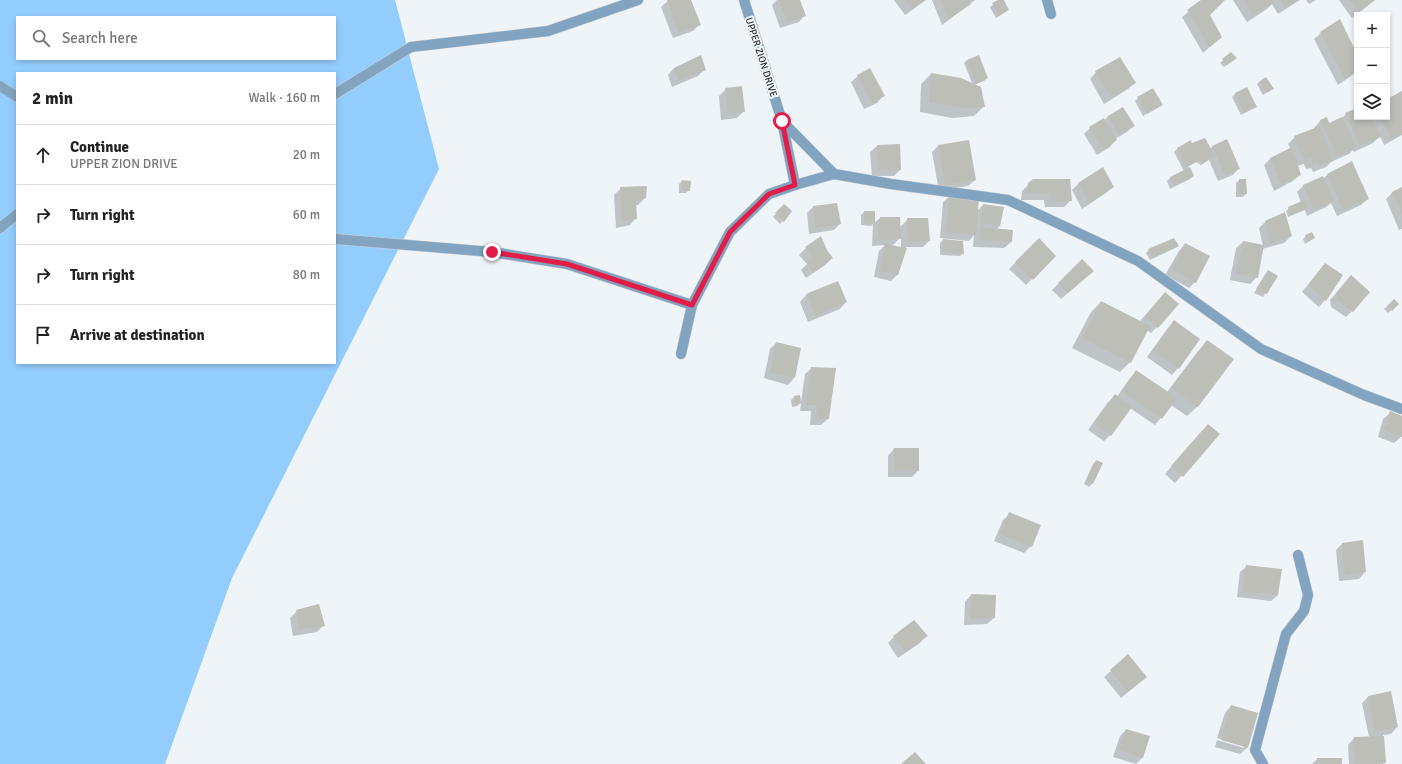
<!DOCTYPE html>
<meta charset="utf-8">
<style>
:root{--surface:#fff;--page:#f2f2f2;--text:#222;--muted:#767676;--line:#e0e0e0}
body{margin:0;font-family:Signika,sans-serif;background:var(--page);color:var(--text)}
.controls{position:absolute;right:12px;top:12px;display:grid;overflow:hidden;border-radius:0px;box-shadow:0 2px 6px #0003}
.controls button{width:36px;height:36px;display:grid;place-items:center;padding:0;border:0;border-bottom:1px solid var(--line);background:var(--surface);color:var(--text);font:20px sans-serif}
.stop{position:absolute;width:12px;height:12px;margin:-9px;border:3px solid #e11d48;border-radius:50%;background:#fff}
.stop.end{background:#e11d48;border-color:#fff;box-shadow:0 1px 4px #0008}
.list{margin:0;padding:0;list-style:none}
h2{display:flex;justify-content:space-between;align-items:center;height:52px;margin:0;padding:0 16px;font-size:17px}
h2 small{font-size:13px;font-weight:400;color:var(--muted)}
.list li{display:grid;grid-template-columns:26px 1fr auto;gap:12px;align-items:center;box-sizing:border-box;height:60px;padding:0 16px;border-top:1px solid var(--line)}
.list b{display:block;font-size:15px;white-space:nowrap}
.list p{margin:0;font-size:13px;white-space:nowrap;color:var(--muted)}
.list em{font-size:13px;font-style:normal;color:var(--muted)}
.icon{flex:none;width:22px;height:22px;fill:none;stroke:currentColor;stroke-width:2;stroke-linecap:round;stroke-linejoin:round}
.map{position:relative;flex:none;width:1402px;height:764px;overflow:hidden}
.search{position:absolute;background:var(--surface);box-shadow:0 2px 6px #0003;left:16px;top:16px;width:320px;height:44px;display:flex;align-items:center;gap:10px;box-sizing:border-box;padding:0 14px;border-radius:0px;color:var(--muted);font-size:15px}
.panel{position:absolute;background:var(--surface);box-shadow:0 2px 6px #0003;left:16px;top:72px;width:320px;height:292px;border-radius:0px}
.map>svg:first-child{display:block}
</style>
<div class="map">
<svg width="1402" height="764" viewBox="0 0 1402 764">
<rect width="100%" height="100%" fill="#eef4f8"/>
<path fill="#93cdfd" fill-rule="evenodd" d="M0,0H395L439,169L232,578L165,764H0ZM17,17H335V59H17ZM17,73H335V363H17Z"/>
<g fill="#0003" fill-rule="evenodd">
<polygon points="669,0 690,0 699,25 693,31 673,38 661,7"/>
<polygon points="777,0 799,0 805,15 799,22 780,28 772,5"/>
<polygon points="894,0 926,0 905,15"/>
<polygon points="932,0 975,0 942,25"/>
<polygon points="1000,0 1003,0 1008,10 996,18 990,7"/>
<polygon points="1203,0 1209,15 1221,37 1203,53 1182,17"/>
<polygon points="1233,0 1300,0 1278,14 1272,4 1267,9 1247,22"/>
<polygon points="1306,0 1316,0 1309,4"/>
<polygon points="1339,0 1375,0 1352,18"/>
<polygon points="1321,33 1357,56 1357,72 1338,85 1314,39"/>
<polygon points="1231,54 1232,61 1224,67 1220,63"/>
<polygon points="967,60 987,78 984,81 974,85 984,106 974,116 952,118 920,112 921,84 931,74 973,85 964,63"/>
<polygon points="674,68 705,69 698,76 672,87 668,75"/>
<polygon points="1096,72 1135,83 1128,89 1104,104 1090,79"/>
<polygon points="858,76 883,96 877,103 864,109 851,82"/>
<polygon points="1260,81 1272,89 1263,95 1257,84"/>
<polygon points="1247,88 1255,106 1252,109 1241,115 1232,97 1235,94"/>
<polygon points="726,89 743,112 737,118 721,120 719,96"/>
<polygon points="1402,93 1402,135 1384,145 1380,136 1373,143 1354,152 1353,150 1349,154 1331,162 1326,167 1313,172 1311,168 1306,169 1304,164 1297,166 1300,175 1293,181 1274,191 1264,165 1271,158 1291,149 1288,144 1295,137 1315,129 1314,128 1320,121 1326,118 1329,124 1341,119 1346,114 1357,109 1357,117 1387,117 1387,100"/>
<polygon points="1138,98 1161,105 1143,116 1135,101"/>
<polygon points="1108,116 1133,126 1127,132 1115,139 1116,140 1110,147 1097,155 1084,134 1090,128 1104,121"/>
<polygon points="1227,140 1239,168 1233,175 1218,181 1209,160 1201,165 1196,162 1188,166 1193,176 1190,179 1170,189 1167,181 1170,178 1184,171 1174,152 1177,149 1190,141 1192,144 1210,149 1212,147"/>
<polygon points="939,145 975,180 968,186 939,191 932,152"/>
<polygon points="877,146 900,170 894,176 872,176 870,152"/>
<polygon points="1351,163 1368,199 1361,205 1337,216 1331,203 1326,207 1307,216 1305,210 1288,217 1286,211 1289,208 1301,202 1297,192 1303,186 1323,177 1323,179 1327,175"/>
<polygon points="1102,169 1113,187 1106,193 1082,209 1072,190 1078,184"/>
<polygon points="1239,180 1246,194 1243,197 1236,197 1236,183"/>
<polygon points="682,181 689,190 686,193 679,193 679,184"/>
<polygon points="1029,184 1071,200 1064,207 1045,207 1044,200 1021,200 1022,191"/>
<polygon points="621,188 645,198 638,205 636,205 636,218 630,225 616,228 614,195"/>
<polygon points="1402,188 1402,229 1399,230 1386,199 1393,192"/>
<polygon points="950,196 977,211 983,205 1000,226 995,230 1011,242 1004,248 973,247 974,235 969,241 940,238 943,202"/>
<polygon points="784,205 783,221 780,224 773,217"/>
<polygon points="814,206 840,224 834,230 809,234 807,213"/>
<path d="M864,212H874V223L880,218L900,227L908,219L929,241L923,247H906L898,274L891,281L874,277L879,251L885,245L872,246L873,224L871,226L861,225V215ZM901,237V248L892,246Z"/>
<polygon points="1265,222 1291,236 1284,243 1262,249 1257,277 1250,284 1230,280 1236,248 1243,242 1263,246 1259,228"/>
<polygon points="1306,236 1314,238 1305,244 1303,239"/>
<polygon points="943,240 963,253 960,256 940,255 940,243"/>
<polygon points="1039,240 1055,256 1026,285 1009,269"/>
<polygon points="1185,244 1195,282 1189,288 1165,275 1179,251"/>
<polygon points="1178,245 1175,248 1150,260 1146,253 1149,250"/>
<polygon points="806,248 826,250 832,258 825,265 806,278 801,270 807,264 799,255"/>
<polygon points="1082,261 1086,277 1061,299 1052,290"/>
<polygon points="1319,271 1325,300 1319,307 1302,292"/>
<polygon points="1268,272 1276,276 1263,297 1254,293"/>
<polygon points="838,282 846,302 840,309 808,322 800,302 806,295"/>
<polygon points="1345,283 1352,311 1346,317 1331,307 1330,300"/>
<polygon points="1159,300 1157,327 1151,333 1147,330 1130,362 1120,372 1072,348 1091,312 1101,302 1139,322"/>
<polygon points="1394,300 1398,304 1388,313 1384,309"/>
<polygon points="1174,322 1178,368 1172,375 1147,357 1168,328"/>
<polygon points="1208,341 1232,359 1197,407 1187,416 1171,405 1155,425 1130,408 1110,435 1104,441 1088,430 1108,402 1115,396 1117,397 1130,378 1136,372 1167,392 1198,351"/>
<polygon points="776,343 800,348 794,378 788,385 764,378 770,349"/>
<polygon points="812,368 828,419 821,425 810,425 811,411 800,411 801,403 797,406 792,407 791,400 794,397 801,402 805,374"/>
<polygon points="1390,413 1402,417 1402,433 1401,437 1394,443 1378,437 1383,419"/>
<polygon points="1202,431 1219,434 1175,483 1165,474"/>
<polygon points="894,449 918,471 912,477 888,477 888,456"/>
<polygon points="1096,461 1092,484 1089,487 1084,484 1093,464"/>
<polygon points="1010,514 1031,546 1024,553 994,541 1003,520"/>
<polygon points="1362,541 1365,572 1359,579 1339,581 1336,550 1342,544"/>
<polygon points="1247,566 1278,595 1271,601 1237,597 1240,572"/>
<polygon points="971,595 994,618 987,624 964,625 965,602"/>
<polygon points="297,611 324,625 317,632 293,636 290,618"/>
<polygon points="926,636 920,643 898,658 888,643 894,637"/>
<polygon points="1128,656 1146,677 1121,698 1104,677"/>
<polygon points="1368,697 1397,727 1391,734 1383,735 1385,762 1383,764 1349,764 1348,745 1354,738 1369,737 1362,703"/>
<polygon points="1231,706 1257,714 1247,748 1240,754 1215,747 1217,740 1244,748 1244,746 1217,738 1225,713"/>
<polygon points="1126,730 1143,757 1136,764 1113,757 1120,736"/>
<polygon points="1317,759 1341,764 1312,764"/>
</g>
<g fill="#bebeb8">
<polygon points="667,0 691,0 701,25 679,33"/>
<polygon points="779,0 800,0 806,16 787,22"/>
<polygon points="905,0 925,0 912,9"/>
<polygon points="940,0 969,0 971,4 949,19"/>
<polygon points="998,0 1004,0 1009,10 999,16 992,3"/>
<polygon points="1201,0 1225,0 1210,15 1222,37 1210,47 1187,10"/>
<polygon points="1243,0 1274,0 1275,2 1253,16"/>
<polygon points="1280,0 1298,0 1285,8"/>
<polygon points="1350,0 1375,0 1359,12"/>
<polygon points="1340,19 1357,54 1357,71 1345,79 1320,32"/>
<polygon points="1231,52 1237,58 1227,65 1222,59"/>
<polygon points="701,55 706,70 679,81 674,68"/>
<polygon points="979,55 988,78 976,84 967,60"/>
<polygon points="1120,57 1136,83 1111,98 1095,71"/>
<polygon points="870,68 885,96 871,103 857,75"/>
<polygon points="931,73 961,78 981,87 985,107 962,108 929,102"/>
<polygon points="1266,77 1274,89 1266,93 1260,81"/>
<polygon points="742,86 745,112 728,113 725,88"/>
<polygon points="1247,87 1257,107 1244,113 1235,93"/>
<polygon points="1153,88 1163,105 1147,114 1137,97"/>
<polygon points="1402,91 1402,133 1391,139 1381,117 1387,117 1387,99"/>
<polygon points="1123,107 1135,126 1119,135 1108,116"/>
<polygon points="1357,108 1357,117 1372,117 1381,137 1360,146 1345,113"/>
<polygon points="1327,117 1329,123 1342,117 1357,148 1337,157 1320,120"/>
<polygon points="1104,118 1117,140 1104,149 1089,127"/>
<polygon points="1320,126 1333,161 1319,166 1318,162 1313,164 1311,158 1304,161 1294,136"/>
<polygon points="1205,138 1215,156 1204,162 1200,160 1187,167 1177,148 1191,140 1192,143"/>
<polygon points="1227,139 1240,169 1225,175 1212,146"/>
<polygon points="969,140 976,180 945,185 938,145"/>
<polygon points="900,144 901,170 878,170 877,145"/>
<polygon points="1292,147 1301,175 1281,185 1270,158"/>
<polygon points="1352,161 1369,199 1343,210 1327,174"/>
<polygon points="1103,167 1114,187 1089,203 1078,183"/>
<polygon points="1190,167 1194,176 1174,186 1170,177"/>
<polygon points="1323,176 1334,201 1314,210 1303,185"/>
<polygon points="1033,179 1070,179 1072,201 1051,201 1051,193 1027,193 1028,183"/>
<polygon points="1239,179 1246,179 1247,194 1239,194"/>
<polygon points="682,180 691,181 690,191 681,190"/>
<polygon points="647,186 646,198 636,200 637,219 622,222 620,187"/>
<polygon points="1402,187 1402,215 1392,192"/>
<polygon points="949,195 979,198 976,235 946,232"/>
<polygon points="1304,200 1308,208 1291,215 1288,207"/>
<polygon points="837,203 841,224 815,228 813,206"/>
<polygon points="784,204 792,211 784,222 775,213"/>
<polygon points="983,204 1004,207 1000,226 981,223"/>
<rect x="864" y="211" width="11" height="12"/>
<polygon points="1285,212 1292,236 1270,243 1265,221"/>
<polygon points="880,217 900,217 901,239 878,240"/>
<polygon points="907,218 928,218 930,241 908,241"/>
<polygon points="980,227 1013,230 1012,242 980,240"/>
<polygon points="1312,232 1315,238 1308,242 1305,235"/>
<polygon points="821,236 827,250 833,258 813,273 807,263 813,257 805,247"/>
<polygon points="1039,238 1056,256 1033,280 1015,262"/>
<polygon points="1174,238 1179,246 1153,258 1148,249"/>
<polygon points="943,239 963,241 964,254 943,252"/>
<polygon points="1243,241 1264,245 1258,278 1236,273"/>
<polygon points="1185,243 1210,256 1196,283 1171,269"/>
<polygon points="885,244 907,248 898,275 880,271"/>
<polygon points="1082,259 1094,271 1068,293 1058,283"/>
<polygon points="1325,263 1343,275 1326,301 1308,285"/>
<polygon points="1268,270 1278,276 1267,294 1256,289"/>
<polygon points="1351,275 1370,292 1353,312 1337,300 1337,292"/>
<polygon points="838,281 847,302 815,316 806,294"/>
<polygon points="1165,292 1179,304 1158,328 1145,316"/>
<polygon points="1394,299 1399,304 1392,311 1387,306"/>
<polygon points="1101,301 1150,326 1131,363 1082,338"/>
<polygon points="1174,320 1200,339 1179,369 1153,350"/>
<polygon points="1207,340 1234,359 1198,407 1171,388"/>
<polygon points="776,342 801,348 795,378 770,372"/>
<polygon points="811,367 836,368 829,419 816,419 817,405 806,405"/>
<polygon points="1136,370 1177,398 1162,419 1122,391"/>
<polygon points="1115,394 1132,407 1111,436 1094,423"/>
<polygon points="800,395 801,403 795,405 794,396"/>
<polygon points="1390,411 1402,416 1402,437 1384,430"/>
<polygon points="1208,424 1220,434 1183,477 1171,466"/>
<rect x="894" y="448" width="25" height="23"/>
<polygon points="1096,460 1103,463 1093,484 1086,481"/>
<polygon points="1009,512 1041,525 1032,547 1000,534"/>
<polygon points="1363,540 1366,572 1345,575 1342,543"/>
<polygon points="1246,565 1282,569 1278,595 1243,591"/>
<polygon points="971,594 996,595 995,618 970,619"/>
<polygon points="319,604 325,626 299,630 296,610"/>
<polygon points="914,620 928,636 905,652 893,636"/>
<polygon points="1128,654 1147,677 1128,692 1110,670"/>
<polygon points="1391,691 1398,727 1375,732 1368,696"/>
<polygon points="1231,705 1258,713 1248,748 1221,740"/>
<polygon points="1126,729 1150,736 1143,758 1119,750"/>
<polygon points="1384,736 1386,763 1355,764 1354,737"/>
<polygon points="915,752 926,764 901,764"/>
<rect x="1317" y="758" width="25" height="6"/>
</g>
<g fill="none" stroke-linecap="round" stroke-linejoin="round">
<g stroke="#ccd1d5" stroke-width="11">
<g id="minor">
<polyline points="744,0 782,121 795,185"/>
<polyline points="1047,0 1051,14"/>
<polyline points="0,86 17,97"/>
<polyline points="335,94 411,47 548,31 638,0"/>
<polyline points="782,121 834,174"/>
<polyline points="0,228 17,214"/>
<polyline points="335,239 492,252 567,264 692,305"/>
<polyline points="681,354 692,305 730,232 769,194 795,185 834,174 891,184 1008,200 1138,261 1261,349 1364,395 1402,409"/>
<polyline points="1263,764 1255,750 1286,634 1304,611 1308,595 1298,555"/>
</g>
</g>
<use href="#minor" stroke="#83a4c0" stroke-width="10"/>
</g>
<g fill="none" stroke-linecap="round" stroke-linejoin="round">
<polyline stroke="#e11d48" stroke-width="5" points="492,252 567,264 692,305 730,232 769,194 795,185 782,121"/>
</g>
<g text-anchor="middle" stroke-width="4" stroke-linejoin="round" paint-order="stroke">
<g font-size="10" fill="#303234" stroke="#eef4f8">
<text transform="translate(762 57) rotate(72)" y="4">UPPER ZION DRIVE</text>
</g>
</g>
</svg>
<div class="controls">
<button>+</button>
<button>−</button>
<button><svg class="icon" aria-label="layers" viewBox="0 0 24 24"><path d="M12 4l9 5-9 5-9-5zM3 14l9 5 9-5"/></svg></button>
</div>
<div class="stop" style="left:782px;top:121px"></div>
<div class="stop end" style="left:492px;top:252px"></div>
<div class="search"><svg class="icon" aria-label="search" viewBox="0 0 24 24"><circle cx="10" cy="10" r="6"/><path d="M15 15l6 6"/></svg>Search here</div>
<section class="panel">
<h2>2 min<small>Walk · 160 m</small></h2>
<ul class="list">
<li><svg class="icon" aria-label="ahead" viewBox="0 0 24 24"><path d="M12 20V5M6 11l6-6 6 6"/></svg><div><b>Continue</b><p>UPPER ZION DRIVE</p></div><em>20 m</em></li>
<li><svg class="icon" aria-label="right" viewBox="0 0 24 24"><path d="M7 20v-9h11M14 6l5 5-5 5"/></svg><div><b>Turn right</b></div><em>60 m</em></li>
<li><svg class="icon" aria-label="right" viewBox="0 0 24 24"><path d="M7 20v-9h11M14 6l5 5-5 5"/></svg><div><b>Turn right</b></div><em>80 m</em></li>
<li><svg class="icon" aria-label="arrive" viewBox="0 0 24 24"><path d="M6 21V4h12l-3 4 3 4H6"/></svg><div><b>Arrive at destination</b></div></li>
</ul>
</section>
</div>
